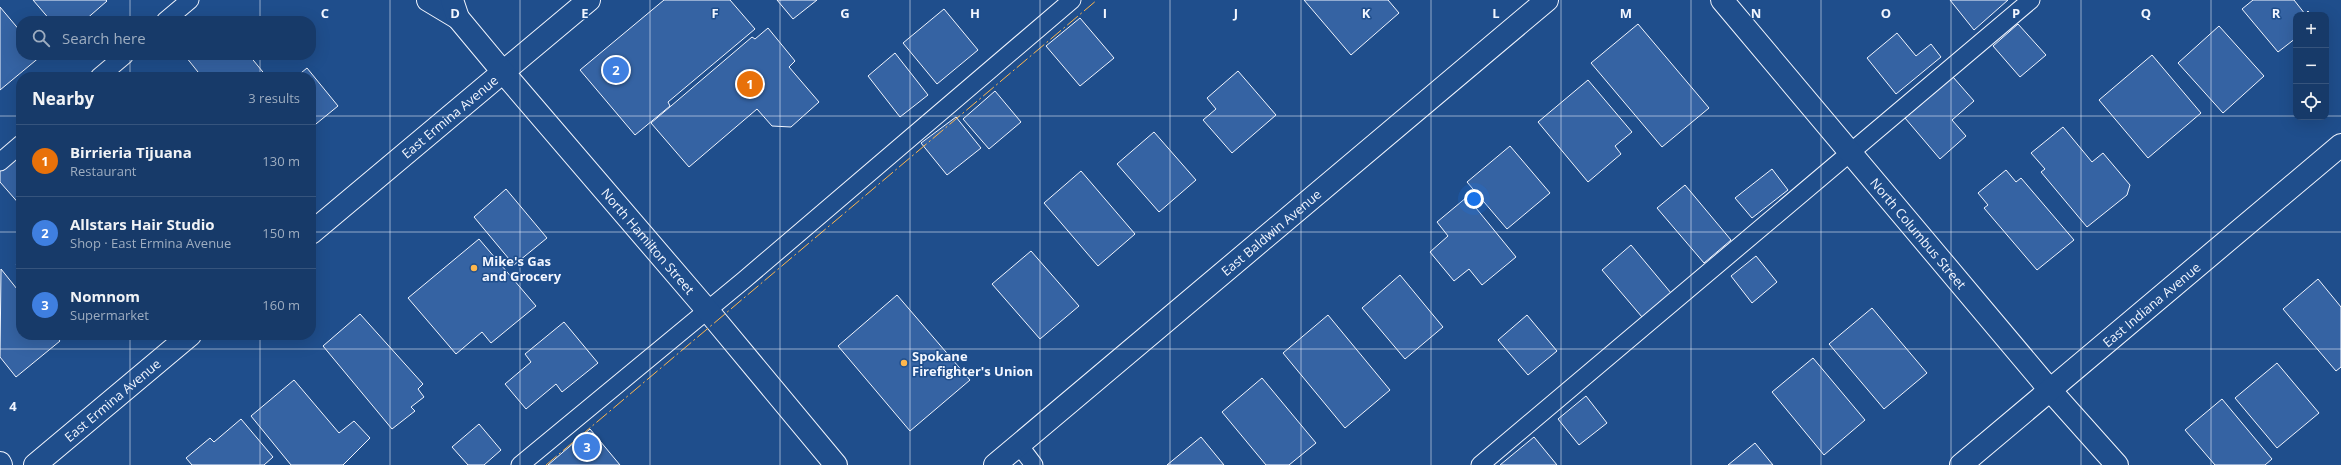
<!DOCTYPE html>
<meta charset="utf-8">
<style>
:root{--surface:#173a69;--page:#20416f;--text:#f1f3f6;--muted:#9eadc0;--line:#36547d;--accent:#95b2f1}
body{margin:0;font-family:"Open Sans",sans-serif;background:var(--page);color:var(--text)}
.controls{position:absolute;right:12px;top:12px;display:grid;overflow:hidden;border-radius:8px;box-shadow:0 4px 16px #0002}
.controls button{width:36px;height:36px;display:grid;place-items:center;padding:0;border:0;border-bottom:1px solid var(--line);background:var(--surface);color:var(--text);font:20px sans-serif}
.you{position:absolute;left:1474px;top:199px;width:14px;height:14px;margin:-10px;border:3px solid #fff;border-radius:50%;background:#1a73e8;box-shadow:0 0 0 6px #1a73e833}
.badge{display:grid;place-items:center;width:26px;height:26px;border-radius:50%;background:var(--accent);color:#fff;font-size:13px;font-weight:700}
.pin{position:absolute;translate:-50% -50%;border:2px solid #fff;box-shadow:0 1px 4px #0006}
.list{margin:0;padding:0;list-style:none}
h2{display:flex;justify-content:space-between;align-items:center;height:52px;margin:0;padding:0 16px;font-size:17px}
h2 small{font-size:13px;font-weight:400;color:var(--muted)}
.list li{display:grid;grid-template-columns:26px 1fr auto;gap:12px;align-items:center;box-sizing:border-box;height:72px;padding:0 16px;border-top:1px solid var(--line)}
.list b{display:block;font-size:15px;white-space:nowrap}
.list p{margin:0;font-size:13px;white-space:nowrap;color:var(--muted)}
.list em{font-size:13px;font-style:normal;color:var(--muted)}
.icon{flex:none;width:22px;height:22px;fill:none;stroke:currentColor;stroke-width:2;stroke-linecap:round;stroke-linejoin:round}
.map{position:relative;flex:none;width:2341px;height:465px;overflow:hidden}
.search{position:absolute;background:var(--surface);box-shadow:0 4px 16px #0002;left:16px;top:16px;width:300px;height:44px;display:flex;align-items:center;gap:10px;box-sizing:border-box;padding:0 14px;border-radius:16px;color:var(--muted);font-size:15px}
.panel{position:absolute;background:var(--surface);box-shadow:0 4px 16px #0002;left:16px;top:72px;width:300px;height:268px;border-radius:16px}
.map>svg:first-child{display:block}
</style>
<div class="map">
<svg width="2341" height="465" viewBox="0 0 2341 465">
<rect width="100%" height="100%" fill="#1f4e8c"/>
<g fill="#3563a3" stroke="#f2f6ff">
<polygon points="33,0 106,0 107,1 84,21 51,21"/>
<polygon points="664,0 730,0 755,29 668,102 670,106 635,135 580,70"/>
<polygon points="777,0 817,0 793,19"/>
<polygon points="1304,0 1388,0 1399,13 1351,55"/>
<polygon points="1950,0 2008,0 1974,30"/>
<polygon points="2253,0 2294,0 2305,14 2308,11 2311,15 2296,15 2296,38 2278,52 2242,9"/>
<polygon points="0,7 21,32 21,55 41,56 0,90"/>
<polygon points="944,9 978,50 937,84 903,43"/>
<polygon points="1080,18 1114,58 1080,86 1046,46"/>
<polygon points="1638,24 1709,108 1662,147 1591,63"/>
<polygon points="2018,24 2046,55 2020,77 1993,46"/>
<polygon points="2219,26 2264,76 2223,113 2178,63"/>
<polygon points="768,28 795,61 789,67 819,102 791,127 772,126 757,109 689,167 651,123 752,37 755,39"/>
<polygon points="1897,33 1916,56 1931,44 1941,57 1896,94 1867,58"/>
<polygon points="895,53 928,95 900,117 868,76"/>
<polygon points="188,55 249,55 267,77 202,77 186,57"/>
<polygon points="2152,55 2201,113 2148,158 2099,100"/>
<polygon points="307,68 338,106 311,128 311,77 296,77"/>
<polygon points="1238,71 1276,115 1232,153 1203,120 1216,109 1207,98"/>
<polygon points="1953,77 1974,101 1952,120 1966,136 1940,159 1905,118"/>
<polygon points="1588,80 1632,132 1615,146 1621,154 1588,182 1538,122"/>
<polygon points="995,91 1021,122 989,149 963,119"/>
<polygon points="956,117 981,148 947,175 921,143"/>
<polygon points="2063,127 2092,162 2103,153 2130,185 2127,195 2087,227 2041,172 2045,169 2031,153"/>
<polygon points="1154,132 1196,180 1159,212 1117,164"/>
<polygon points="1510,146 1550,193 1507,229 1467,182"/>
<polygon points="21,151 21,206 0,182 0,170"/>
<polygon points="1772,169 1788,190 1752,218 1735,198"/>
<polygon points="2006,170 2016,182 2021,178 2074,240 2037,270 1984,208 1988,205 1978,193"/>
<polygon points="1081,171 1135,234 1098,266 1044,203"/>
<polygon points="1685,185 1731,240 1704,263 1657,208"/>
<polygon points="506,189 547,238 514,265 474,217"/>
<polygon points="1467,197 1516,257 1482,285 1469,269 1454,281 1430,252 1448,236 1437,222"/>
<polygon points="479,239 536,306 491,343 482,332 456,354 408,298"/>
<polygon points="1631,245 1671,293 1642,317 1602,270"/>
<polygon points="1031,251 1079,306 1040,339 992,284"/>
<polygon points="1756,256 1777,282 1752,303 1731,276"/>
<polygon points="21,260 21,270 16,264"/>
<polygon points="1,269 21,294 21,335 55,335 60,341 16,377 0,357"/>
<polygon points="1400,275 1443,327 1405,359 1362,308"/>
<polygon points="2318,279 2341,307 2341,367 2336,371 2283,309"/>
<polygon points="897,295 970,380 910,431 838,346"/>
<polygon points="1872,308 1927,373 1884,409 1829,344"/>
<polygon points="360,314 423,384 418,389 424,397 411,407 415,411 392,429 323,346"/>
<polygon points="1328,315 1390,390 1345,428 1283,353"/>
<polygon points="1527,315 1557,351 1528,375 1498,340"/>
<polygon points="564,322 598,363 562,392 556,384 526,409 505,384 531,362 525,354"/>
<polygon points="1813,358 1865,420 1824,455 1772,392"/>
<polygon points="2277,363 2319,413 2277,448 2235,398"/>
<polygon points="1262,378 1316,443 1289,465 1266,465 1222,412"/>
<polygon points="294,380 339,433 354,421 370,438 343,465 291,465 251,416"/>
<polygon points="1586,396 1607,423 1579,445 1558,419"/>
<polygon points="2222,399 2272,459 2265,465 2215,465 2185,430"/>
<polygon points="241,419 273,457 264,465 192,465 186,458 210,438 214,442"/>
<polygon points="479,424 501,450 484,465 468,465 452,447"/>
<polygon points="590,429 620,465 548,465"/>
<polygon points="1201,437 1224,465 1167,465"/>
<polygon points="1534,437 1557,465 1500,465"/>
<polygon points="1755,443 1773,465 1728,465"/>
</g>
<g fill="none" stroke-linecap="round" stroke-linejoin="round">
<g stroke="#f2f6ff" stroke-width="19">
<g id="service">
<polyline points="165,21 190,0"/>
<polyline points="99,77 125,55"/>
<polyline points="0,162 21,144"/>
<polyline points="1019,445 1034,465"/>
<polyline points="520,465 744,280 1072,0"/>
<polyline points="1480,465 2031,0"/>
</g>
</g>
<g stroke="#f2f6ff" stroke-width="24">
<g id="minor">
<path id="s1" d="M1722,0L2050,390L2117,465"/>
<path id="s2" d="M311,233L589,0"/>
<polyline points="0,463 1,465"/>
<path id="s3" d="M35,465L190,335"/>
<path id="s4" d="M995,465L1547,0"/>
</g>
</g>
<g stroke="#f2f6ff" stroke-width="24">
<g id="tertiary">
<path id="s5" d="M1961,465L2341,145"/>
</g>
</g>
<g stroke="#f2f6ff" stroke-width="24">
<g id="primary">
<polyline points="428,0 458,18"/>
<path id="s6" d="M452,0L458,18L503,72L708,311L836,465"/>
</g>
</g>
<use href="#service" stroke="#1f4e8c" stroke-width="17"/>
<use href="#minor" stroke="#1f4e8c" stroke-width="22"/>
<use href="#tertiary" stroke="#1f4e8c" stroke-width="22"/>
<use href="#primary" stroke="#1f4e8c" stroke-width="22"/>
<polyline stroke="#ffb74d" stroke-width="1" stroke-dasharray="14 3 2 3" stroke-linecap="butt" points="546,465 1097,0"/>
</g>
<path fill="none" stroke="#f2f6ff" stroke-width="1" stroke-opacity="0.55" d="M130,0V21M260,0V21M390,0V465M520,0V465M650,0V465M780,0V465M910,0V465M1040,0V465M1170,0V465M1301,0V465M1431,0V465M1561,0V465M1691,0V465M1821,0V465M1951,0V465M2081,0V465M2211,0V465M130,55V77M260,55V77M0,116H21M311,116H2296M2326,116H2341M0,232H21M311,232H2341M130,335V465M260,335V465M0,349H2341"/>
<g fill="#ffb74d" stroke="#1f4e8c" stroke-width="1.5">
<circle cx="474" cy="268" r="4"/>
<circle cx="904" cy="363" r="4"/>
</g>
<g text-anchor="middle" stroke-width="3" stroke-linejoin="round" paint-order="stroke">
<g font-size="13" fill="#f2f6ff" stroke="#1f4e8c">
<text dy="5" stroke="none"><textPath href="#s2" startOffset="181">East Ermina Avenue</textPath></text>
<text dy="5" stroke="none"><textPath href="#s4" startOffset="361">East Baldwin Avenue</textPath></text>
<text dy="5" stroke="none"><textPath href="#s1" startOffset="305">North Columbus Street</textPath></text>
<text dy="5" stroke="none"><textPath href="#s6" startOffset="312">North Hamilton Street</textPath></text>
<text dy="5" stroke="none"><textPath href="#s5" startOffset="249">East Indiana Avenue</textPath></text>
<text dy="5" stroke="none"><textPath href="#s3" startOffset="101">East Ermina Avenue</textPath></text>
</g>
<g font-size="13" font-weight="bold" fill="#f2f6ff" stroke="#1f4e8c" text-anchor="start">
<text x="482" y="266">Mike's Gas<tspan x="482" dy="15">and Grocery</tspan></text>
<text x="912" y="361">Spokane<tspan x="912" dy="15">Firefighter's Union</tspan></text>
</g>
</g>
<g font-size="13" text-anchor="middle" font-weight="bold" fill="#f2f6ff" stroke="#1f4e8c" stroke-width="3" stroke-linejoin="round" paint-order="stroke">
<text x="325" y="18">C</text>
<text x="455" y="18">D</text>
<text x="585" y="18">E</text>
<text x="715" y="18">F</text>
<text x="845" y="18">G</text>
<text x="975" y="18">H</text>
<text x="1105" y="18">I</text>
<text x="1236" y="18">J</text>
<text x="1366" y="18">K</text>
<text x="1496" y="18">L</text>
<text x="1626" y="18">M</text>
<text x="1756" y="18">N</text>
<text x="1886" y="18">O</text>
<text x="2016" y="18">P</text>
<text x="2146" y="18">Q</text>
<text x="2276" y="18">R</text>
<text x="13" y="411">4</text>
</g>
</svg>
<div class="controls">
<button>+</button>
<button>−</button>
<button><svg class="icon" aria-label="locate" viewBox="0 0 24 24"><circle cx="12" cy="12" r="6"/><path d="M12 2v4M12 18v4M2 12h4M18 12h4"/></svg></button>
</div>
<div class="you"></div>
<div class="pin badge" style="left:750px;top:84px;background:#e8710a">1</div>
<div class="pin badge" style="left:616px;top:70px;background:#3f7fe0">2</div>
<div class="pin badge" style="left:587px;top:447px;background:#3f7fe0">3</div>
<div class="search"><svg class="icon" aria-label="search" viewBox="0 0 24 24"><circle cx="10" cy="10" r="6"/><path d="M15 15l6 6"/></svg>Search here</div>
<section class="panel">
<h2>Nearby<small>3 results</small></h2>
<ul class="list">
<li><span class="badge" style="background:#e8710a">1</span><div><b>Birrieria Tijuana</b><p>Restaurant</p></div><em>130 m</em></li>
<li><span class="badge" style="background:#3f7fe0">2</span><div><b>Allstars Hair Studio</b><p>Shop · East Ermina Avenue</p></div><em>150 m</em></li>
<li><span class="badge" style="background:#3f7fe0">3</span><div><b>Nomnom</b><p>Supermarket</p></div><em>160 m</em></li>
</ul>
</section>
</div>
